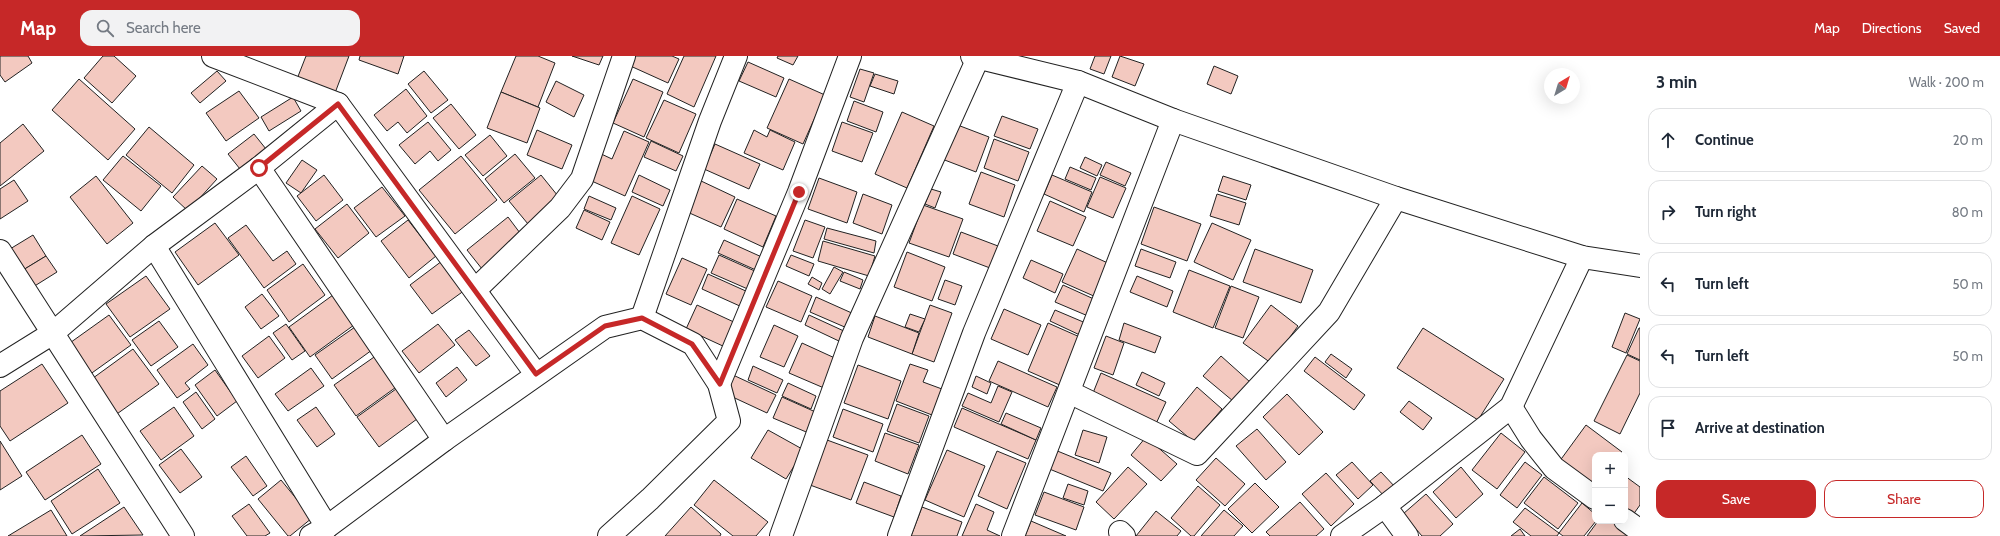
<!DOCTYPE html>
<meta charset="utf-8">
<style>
:root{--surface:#fff;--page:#f2f2f3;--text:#1f2937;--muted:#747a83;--line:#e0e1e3;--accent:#c62828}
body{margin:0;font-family:Cabin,sans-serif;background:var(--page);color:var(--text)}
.controls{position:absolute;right:12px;bottom:12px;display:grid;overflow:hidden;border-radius:8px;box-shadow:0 4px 16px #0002}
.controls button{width:36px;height:36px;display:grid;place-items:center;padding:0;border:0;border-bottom:1px solid var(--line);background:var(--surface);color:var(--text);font:20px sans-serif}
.compass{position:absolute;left:1544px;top:12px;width:36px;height:36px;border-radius:50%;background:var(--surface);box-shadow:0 4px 16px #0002;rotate:38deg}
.stop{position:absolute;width:12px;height:12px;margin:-9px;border:3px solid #c62828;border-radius:50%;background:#fff}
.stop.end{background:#c62828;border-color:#fff;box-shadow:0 1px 4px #0008}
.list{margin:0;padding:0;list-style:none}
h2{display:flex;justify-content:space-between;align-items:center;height:52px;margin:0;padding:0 16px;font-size:17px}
h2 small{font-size:13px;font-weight:400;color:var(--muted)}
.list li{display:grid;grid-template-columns:26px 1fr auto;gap:12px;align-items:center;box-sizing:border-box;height:64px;margin:0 8px 8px;padding:0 8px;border:1px solid var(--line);border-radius:12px}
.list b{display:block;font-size:15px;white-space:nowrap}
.list em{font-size:13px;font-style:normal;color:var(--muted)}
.actions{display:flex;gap:8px;padding:12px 16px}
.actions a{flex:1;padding:9px 0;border:1px solid var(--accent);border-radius:12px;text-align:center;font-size:14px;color:var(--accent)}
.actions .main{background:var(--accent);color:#fff}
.icon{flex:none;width:22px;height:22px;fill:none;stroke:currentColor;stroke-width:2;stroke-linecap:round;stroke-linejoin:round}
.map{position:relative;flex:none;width:1640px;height:480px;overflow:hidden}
header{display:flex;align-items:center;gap:24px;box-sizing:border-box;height:56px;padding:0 20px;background:var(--accent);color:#fff}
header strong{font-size:19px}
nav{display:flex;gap:22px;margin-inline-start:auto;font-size:14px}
.search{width:280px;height:36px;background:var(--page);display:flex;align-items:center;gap:10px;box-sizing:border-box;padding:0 14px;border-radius:12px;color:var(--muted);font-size:15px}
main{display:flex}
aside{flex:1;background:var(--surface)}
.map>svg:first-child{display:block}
</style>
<header>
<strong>Map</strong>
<div class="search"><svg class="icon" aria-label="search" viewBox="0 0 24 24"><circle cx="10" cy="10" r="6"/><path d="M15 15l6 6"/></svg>Search here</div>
<nav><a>Map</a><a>Directions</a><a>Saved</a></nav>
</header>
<main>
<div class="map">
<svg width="1640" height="480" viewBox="0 0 1640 480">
<rect width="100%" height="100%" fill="#fff"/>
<g fill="#f3c9c0" stroke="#222">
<polygon points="0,0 28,0 32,7 5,26 0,19"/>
<polygon points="103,0 114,0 136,20 112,47 84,22"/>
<polygon points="306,0 349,0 335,37 297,23"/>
<polygon points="360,0 404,0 398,18 359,4"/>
<polygon points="516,0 538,0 555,7 538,51 501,36"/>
<polygon points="572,0 603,0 599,9"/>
<polygon points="630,0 672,0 679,3 668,27 626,8"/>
<polygon points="684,0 716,0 694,51 667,38"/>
<polygon points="778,0 798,0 793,9 777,2"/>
<polygon points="1095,0 1111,0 1104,18 1090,13"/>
<polygon points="1120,0 1144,8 1135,30 1112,21"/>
<polygon points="748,6 784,22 776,41 739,25"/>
<polygon points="1214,10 1238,20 1231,38 1207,28"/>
<polygon points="860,13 874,17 864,46 850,41"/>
<polygon points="217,15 226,25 200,47 191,37"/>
<polygon points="424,15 448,44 431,57 408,28"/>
<polygon points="875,18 898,25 894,38 870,30"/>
<polygon points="79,23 135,73 108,104 52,54"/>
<polygon points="633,23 663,36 644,81 613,67"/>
<polygon points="789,23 825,39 803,88 767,72"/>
<polygon points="556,25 584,39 574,61 546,46"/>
<polygon points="406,33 427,60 407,77 398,66 387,75 374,59"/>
<polygon points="239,35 259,62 226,85 206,57"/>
<polygon points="501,36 540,52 527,87 487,72"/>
<polygon points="293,41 301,55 269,75 261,61"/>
<polygon points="664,44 696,58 679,97 646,82"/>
<polygon points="854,45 883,56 876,76 847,65"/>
<polygon points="451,48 476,79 459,93 433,62"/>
<polygon points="902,56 934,70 907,132 875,118"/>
<polygon points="1002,60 1038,73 1030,93 994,80"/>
<polygon points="428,66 451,94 438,105 430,95 415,108 399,89"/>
<polygon points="842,66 873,77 862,106 832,95"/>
<polygon points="23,68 44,95 0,130 0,87"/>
<polygon points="955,68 989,81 976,116 942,103"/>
<polygon points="149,71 194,109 172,137 126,99"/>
<polygon points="537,74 572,89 562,113 527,99"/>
<polygon points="754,74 767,81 770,74 795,86 783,114 744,97"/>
<polygon points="624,75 649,86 625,140 585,122 597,96 612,103"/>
<polygon points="254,78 266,93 240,113 228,98"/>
<polygon points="490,79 507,100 483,120 465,99"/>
<polygon points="994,83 1029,96 1018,125 984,112"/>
<polygon points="651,85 683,100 676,115 644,101"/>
<polygon points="715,88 760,108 749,133 704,113"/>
<polygon points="515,98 535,122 504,147 485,123"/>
<polygon points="123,100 161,130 141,155 103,124"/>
<polygon points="461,100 497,144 455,178 419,134"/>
<polygon points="1085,101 1102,109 1097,120 1080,112"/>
<polygon points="302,104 317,114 301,137 286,127"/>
<polygon points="1106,106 1131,117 1125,130 1100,119"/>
<polygon points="202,110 217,123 188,155 173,141"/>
<polygon points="1070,111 1096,122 1091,134 1065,123"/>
<polygon points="981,116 1015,129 1004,161 969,148"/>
<polygon points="324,119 343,144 316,165 297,140"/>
<polygon points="541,119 562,145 528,168 509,145"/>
<polygon points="639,119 670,134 663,150 632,136"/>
<polygon points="1052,119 1092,136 1084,156 1044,138"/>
<polygon points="96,120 133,167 107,188 70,141"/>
<polygon points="1223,120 1251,129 1246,144 1218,135"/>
<polygon points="1100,121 1126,132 1113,162 1087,151"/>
<polygon points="819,122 857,136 847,167 808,153"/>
<polygon points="14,124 28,145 0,163 0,133"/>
<polygon points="699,124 735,141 721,171 685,155"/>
<polygon points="382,131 405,160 376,181 354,152"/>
<polygon points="931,133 941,136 935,152 925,148"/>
<polygon points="863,138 892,149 882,178 853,167"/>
<polygon points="1217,138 1246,147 1239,169 1210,160"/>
<polygon points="589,140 616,152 611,164 584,153"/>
<polygon points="632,140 660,153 639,199 611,187"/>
<polygon points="737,143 776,160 763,191 724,173"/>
<polygon points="1050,145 1086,161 1073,190 1037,175"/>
<polygon points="347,148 369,177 338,202 315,173"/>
<polygon points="923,149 963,163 949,201 909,187"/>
<polygon points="1154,151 1201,168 1187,205 1141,188"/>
<polygon points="584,154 610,166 602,184 576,172"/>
<polygon points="508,161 526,185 486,218 467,194"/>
<polygon points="408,164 436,200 409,222 381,185"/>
<polygon points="805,164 825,171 813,202 793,195"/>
<polygon points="215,167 239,199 198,229 175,196"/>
<polygon points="1212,167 1251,184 1233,224 1194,206"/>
<polygon points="246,169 273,205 287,195 296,208 264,232 228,182"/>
<polygon points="827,172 876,185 874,197 824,183"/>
<polygon points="961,176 998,190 990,212 953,198"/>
<polygon points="33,179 46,200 23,214 10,193"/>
<polygon points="724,184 764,202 758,215 718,197"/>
<polygon points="823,185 875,200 869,220 818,205"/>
<polygon points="1077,193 1110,208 1096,241 1062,226"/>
<polygon points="1141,193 1176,206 1170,222 1135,210"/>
<polygon points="1255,193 1313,214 1301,247 1243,226"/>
<polygon points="907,196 945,211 932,245 894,231"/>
<polygon points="719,199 757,216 750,234 711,217"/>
<polygon points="791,199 814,208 809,220 786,210"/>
<polygon points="46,200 57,216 33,231 23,214"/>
<polygon points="682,202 707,213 691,249 666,238"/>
<polygon points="1031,204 1063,218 1055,237 1023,222"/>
<polygon points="442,205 465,234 432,258 410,229"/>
<polygon points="303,208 325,239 289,266 267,234"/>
<polygon points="834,211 843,216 830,238 822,233"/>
<polygon points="1189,214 1230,230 1213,272 1173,256"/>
<polygon points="844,216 863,224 860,233 840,225"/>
<polygon points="708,218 748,236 742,251 702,233"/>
<polygon points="146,220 170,253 130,281 106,248"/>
<polygon points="1137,220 1173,235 1167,251 1130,236"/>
<polygon points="812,221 822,227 819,234 808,228"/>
<polygon points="945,224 962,230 955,249 938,243"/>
<polygon points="778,225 812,240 801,266 766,251"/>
<polygon points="1063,229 1096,244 1088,260 1055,246"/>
<polygon points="1231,230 1259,241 1243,282 1215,272"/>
<polygon points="262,238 279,260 261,273 245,251"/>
<polygon points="333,239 354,269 310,301 289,271"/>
<polygon points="816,241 854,258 847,272 810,256"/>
<polygon points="697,249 736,267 725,291 686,273"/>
<polygon points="930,249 952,257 934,306 912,298"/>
<polygon points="1271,249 1298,270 1271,307 1243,287"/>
<polygon points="1004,253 1041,269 1028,299 991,283"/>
<polygon points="1055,254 1088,268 1082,280 1050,265"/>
<polygon points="1625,257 1640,263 1626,297 1612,291"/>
<polygon points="910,258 925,263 919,276 905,271"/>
<polygon points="109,259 131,289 89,319 67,289"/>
<polygon points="809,259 846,276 841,286 805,269"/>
<polygon points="875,260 919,277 912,298 868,281"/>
<polygon points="159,265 178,291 151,310 132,284"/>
<polygon points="1048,267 1082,282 1062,330 1028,315"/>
<polygon points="1124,267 1161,281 1155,297 1119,284"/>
<polygon points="286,268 305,295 292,304 273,277"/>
<polygon points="438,268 455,289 419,317 402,295"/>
<polygon points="774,269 798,280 784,311 760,301"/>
<polygon points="355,271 372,294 332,323 315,299"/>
<polygon points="1423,272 1504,323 1478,364 1397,312"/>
<polygon points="1639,272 1640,272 1640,304 1627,298"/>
<polygon points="469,274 490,300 476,310 455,284"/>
<polygon points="269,280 285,302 258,322 242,300"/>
<polygon points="1106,280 1124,287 1113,319 1094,312"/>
<polygon points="802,287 837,303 824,332 789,317"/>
<polygon points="193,288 208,309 185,327 190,333 177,342 157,314"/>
<polygon points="133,293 159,328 114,360 89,325"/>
<polygon points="1331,298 1352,313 1346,322 1325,306"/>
<polygon points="377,299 399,329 356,360 334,329"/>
<polygon points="1627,299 1640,305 1640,337 1620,378 1594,365"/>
<polygon points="1221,300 1250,326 1233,345 1203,320"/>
<polygon points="1315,301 1365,339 1354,354 1304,315"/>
<polygon points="998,305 1057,331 1048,351 989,325"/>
<polygon points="42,308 68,347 10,385 0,370 0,335"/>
<polygon points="910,308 928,314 923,326 942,333 932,359 896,345"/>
<polygon points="858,309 901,325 888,363 844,347"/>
<polygon points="753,310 783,324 777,337 748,324"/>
<polygon points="457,311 467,324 446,341 436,327"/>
<polygon points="311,312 324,330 288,355 275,338"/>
<polygon points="215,314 237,345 217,360 195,329"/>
<polygon points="1142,316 1165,327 1159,340 1136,329"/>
<polygon points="1101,317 1166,346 1155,370 1091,342"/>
<polygon points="733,319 776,339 767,357 724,337"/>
<polygon points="976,320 991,327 987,338 972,331"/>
<polygon points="788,327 816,340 811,353 782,340"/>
<polygon points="998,330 1012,336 999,366 962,350 968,337 991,347"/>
<polygon points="1197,331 1222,353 1194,386 1169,365"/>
<polygon points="396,333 417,363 379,391 357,361"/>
<polygon points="196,336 215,363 202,373 183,346"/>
<polygon points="1287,338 1323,376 1299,399 1263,361"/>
<polygon points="782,341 820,358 811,378 773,362"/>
<polygon points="1409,345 1432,362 1423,374 1400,356"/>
<polygon points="897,348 929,360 919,387 887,375"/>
<polygon points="174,351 194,380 161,404 140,375"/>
<polygon points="316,351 335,378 317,391 297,364"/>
<polygon points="962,352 1036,384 1028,403 954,371"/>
<polygon points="843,353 883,368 873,396 833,381"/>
<polygon points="1006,357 1041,372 1036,384 1001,368"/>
<polygon points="1586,369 1622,396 1619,399 1595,399 1595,432 1559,406"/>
<polygon points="1257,373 1286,406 1266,424 1236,390"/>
<polygon points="768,374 804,394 786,423 751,402"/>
<polygon points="1083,374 1107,381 1099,407 1075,399"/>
<polygon points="885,377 919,389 908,418 875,405"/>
<polygon points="1501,377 1525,396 1497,433 1472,414"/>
<polygon points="82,379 101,408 45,444 26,416"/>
<polygon points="1146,381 1177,408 1161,425 1131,399"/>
<polygon points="827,384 868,399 851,444 810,429"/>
<polygon points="0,385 22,420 0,434"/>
<polygon points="181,393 202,421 180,437 159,409"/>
<polygon points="947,394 985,410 964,461 925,444"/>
<polygon points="1055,394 1111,417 1103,435 1047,412"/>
<polygon points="997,395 1026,407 1007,453 978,440"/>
<polygon points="246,400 267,430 253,440 231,411"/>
<polygon points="1216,402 1245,428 1225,450 1196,424"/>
<polygon points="1352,406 1373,429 1358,443 1336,419"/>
<polygon points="1525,406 1542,419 1517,452 1500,439"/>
<polygon points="1128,411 1147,428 1114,463 1096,446"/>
<polygon points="1461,411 1483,438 1456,462 1433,436"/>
<polygon points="98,413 120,447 72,478 51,445"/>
<polygon points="1381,416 1397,433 1386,442 1370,425"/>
<polygon points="1326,417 1354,448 1331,470 1302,438"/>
<polygon points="1625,420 1640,431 1640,449 1630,463 1625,459"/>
<polygon points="1544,421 1578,447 1558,473 1524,447"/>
<polygon points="281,424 312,462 290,480 288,480 258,443"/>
<polygon points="714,424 768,466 756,480 733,480 694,449"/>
<polygon points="864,426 901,440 894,461 856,447"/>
<polygon points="1255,427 1279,451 1252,477 1228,453"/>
<polygon points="1068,428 1088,435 1084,449 1063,442"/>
<polygon points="1198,430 1220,449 1194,480 1191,480 1171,462"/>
<polygon points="1044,436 1084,451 1076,474 1035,459"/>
<polygon points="1426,438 1453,468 1440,480 1422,480 1403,458"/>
<polygon points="1300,446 1324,473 1316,480 1270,480 1266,476"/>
<polygon points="1582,447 1595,458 1596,465 1584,480 1563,480 1559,477"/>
<polygon points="249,448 270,477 265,480 247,480 232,460"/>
<polygon points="976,448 994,456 987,474 1000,480 962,480"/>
<polygon points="124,451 143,479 80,480"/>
<polygon points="691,451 721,478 720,480 665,480"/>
<polygon points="922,451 962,466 957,480 911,480"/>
<polygon points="1525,452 1559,477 1557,480 1531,480 1513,466"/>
<polygon points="51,454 67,480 8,480"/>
<polygon points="1224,454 1243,470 1234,480 1201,480"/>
<polygon points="1156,455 1181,475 1177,480 1136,480"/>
<polygon points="1031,465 1066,480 1025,480"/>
<polygon points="1598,465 1616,465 1635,480 1587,480"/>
<polygon points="1520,473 1525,480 1511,480"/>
</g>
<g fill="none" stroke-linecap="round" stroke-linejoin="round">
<g stroke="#222" stroke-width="24">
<g id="minor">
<polyline points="972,0 1078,26 1173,64 1396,142 1582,201 1640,210"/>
<polyline points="338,48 536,318"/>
<polyline points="259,112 444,384"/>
<polyline points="154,190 327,471"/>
<polyline points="0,195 183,480"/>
<polyline points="475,234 560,152 582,123 624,0"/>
<polyline points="642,262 710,65 736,0"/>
<polyline points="0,310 53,277 154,190 259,112 338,48 213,0"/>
<polyline points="719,328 799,136 850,0"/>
<polyline points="1069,336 1197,398 1329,256 1396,142"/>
<polyline points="1511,351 1531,383 1554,412 1595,442"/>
<polyline points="1625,464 1640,475"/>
<polyline points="1120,476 1124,480"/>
<polyline points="311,480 327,471 444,384 605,271 642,262 693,288 719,328 729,365 650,443 609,480"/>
<polyline points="781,480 852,282 978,2"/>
<polyline points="899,480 974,277 1078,26"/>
<polyline points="1013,480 1173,64"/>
<polyline points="1342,480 1385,450"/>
<polyline points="1407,480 1385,450 1511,351 1582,201"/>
</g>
</g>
<use href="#minor" stroke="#fff" stroke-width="22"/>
</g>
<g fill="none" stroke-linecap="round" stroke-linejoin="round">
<polyline stroke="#c62828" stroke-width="5" points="259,112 338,48 536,318 605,270 642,262 692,288 720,328 799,136"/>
</g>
</svg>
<div class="controls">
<button>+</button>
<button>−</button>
</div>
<svg class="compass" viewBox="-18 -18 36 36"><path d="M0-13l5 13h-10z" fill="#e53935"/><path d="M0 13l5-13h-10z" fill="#747a83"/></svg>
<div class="stop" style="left:259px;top:112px"></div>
<div class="stop end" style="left:799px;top:136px"></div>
</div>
<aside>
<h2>3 min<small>Walk · 200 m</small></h2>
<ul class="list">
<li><svg class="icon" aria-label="ahead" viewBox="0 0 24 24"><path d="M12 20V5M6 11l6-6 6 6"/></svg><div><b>Continue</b></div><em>20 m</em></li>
<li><svg class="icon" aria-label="right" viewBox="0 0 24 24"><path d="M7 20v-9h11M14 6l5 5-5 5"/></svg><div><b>Turn right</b></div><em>80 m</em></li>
<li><svg class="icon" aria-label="left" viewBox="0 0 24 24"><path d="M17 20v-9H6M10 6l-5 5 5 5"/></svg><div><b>Turn left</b></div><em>50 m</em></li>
<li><svg class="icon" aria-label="left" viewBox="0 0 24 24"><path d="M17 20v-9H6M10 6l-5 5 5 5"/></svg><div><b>Turn left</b></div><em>50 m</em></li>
<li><svg class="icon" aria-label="arrive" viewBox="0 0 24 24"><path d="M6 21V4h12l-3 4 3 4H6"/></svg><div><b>Arrive at destination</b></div></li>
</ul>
<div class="actions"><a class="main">Save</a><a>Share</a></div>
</aside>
</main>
